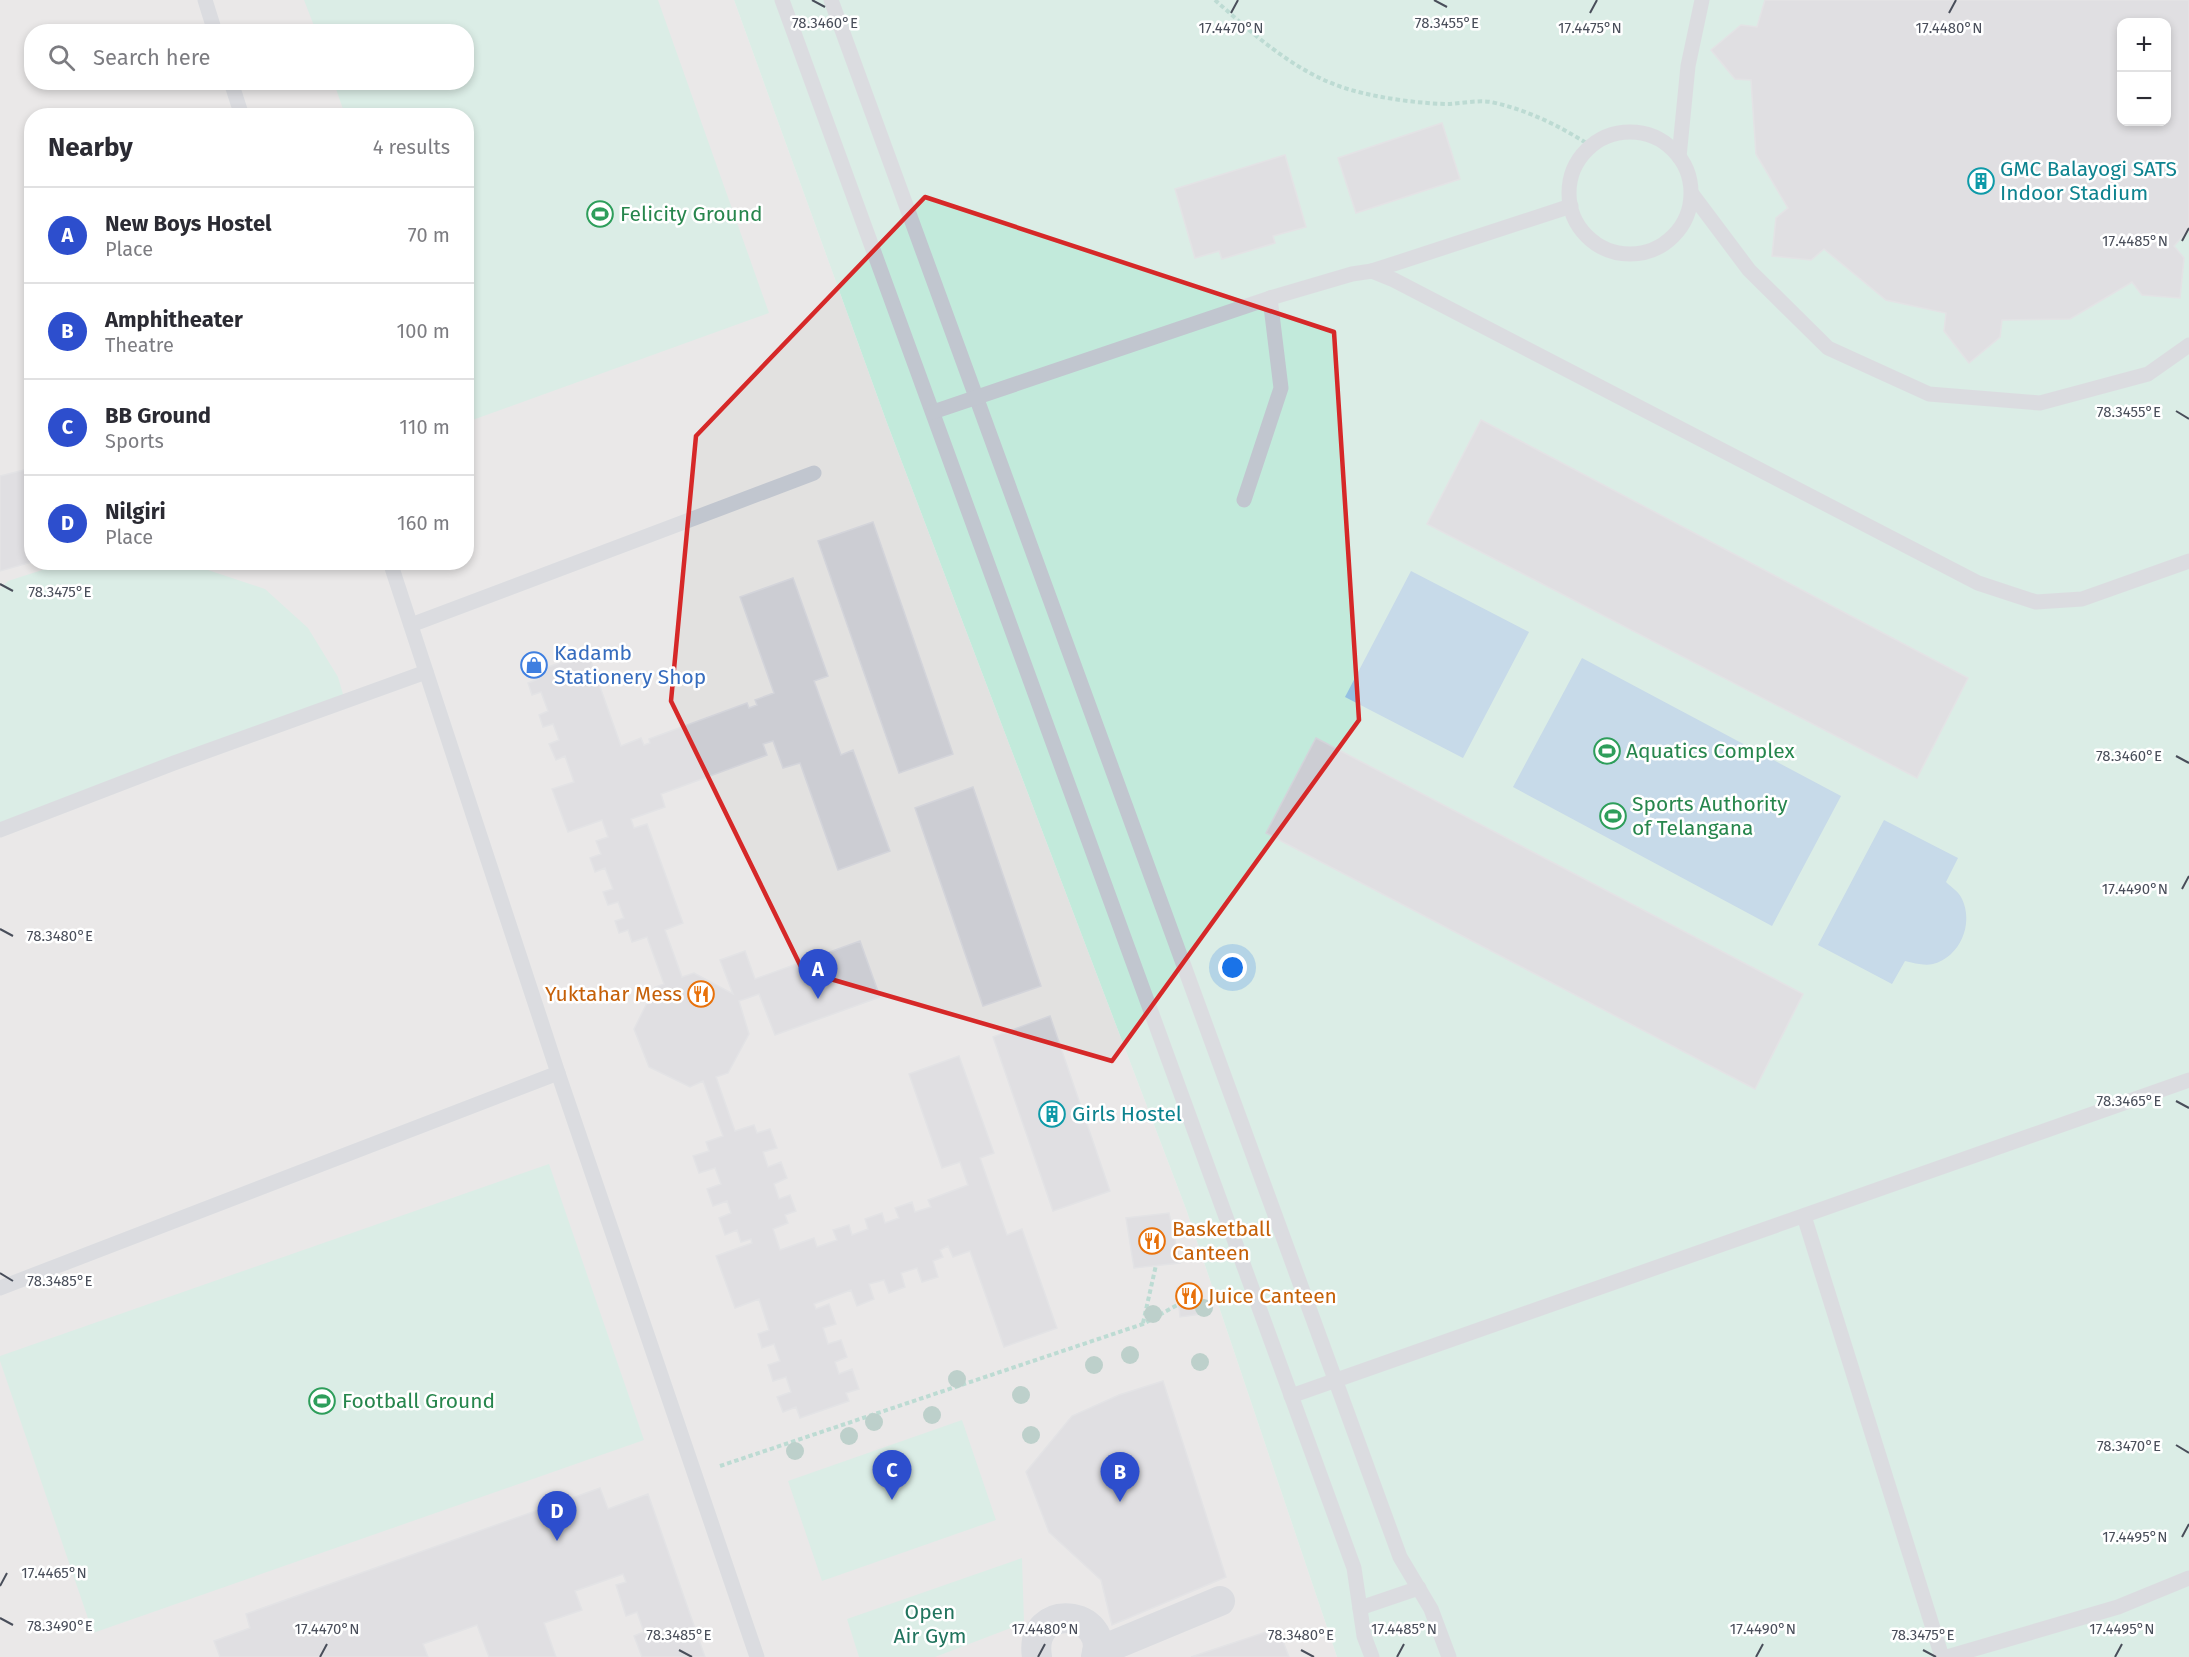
<!DOCTYPE html>
<meta charset="utf-8">
<style>
:root{--surface:#fff;--page:#f7f7f7;--text:#2b2b33;--muted:#7c7c81;--line:#e1e1e2;--accent:#2d4ecd}
body{margin:0;font-family:"Fira Sans",sans-serif;background:var(--page);color:var(--text)}
.controls{position:absolute;right:18px;top:18px;display:grid;overflow:hidden;border-radius:12px;box-shadow:0 3px 9px #0003}
.controls button{width:54px;height:54px;display:grid;place-items:center;padding:0;border:0;border-bottom:2px solid var(--line);background:var(--surface);color:var(--text);font:30px sans-serif}
.you{position:absolute;left:1233px;top:968px;width:21px;height:21px;margin:-15px;border:4px solid #fff;border-radius:50%;background:#1a73e8;box-shadow:0 0 0 9px #1a73e833}
.badge{display:grid;place-items:center;width:39px;height:39px;border-radius:50%;background:var(--accent);color:#fff;font-size:20px;font-weight:700}
.pin{position:absolute;translate:-50% -50px;filter:drop-shadow(0 2px 3px #0008)}
.pin::after{content:'';position:absolute;top:32px;width:21px;height:18px;background:inherit;clip-path:polygon(0 0,100% 0,50% 100%)}
.list{margin:0;padding:0;list-style:none}
h2{display:flex;justify-content:space-between;align-items:center;height:78px;margin:0;padding:0 24px;font-size:26px}
h2 small{font-size:20px;font-weight:400;color:var(--muted)}
.list li{display:grid;grid-template-columns:39px 1fr auto;gap:18px;align-items:center;box-sizing:border-box;height:96px;padding:0 24px;border-top:2px solid var(--line)}
.list b{display:block;font-size:22px;white-space:nowrap}
.list p{margin:0;font-size:20px;white-space:nowrap;color:var(--muted)}
.list em{font-size:20px;font-style:normal;color:var(--muted)}
.icon{flex:none;width:33px;height:33px;fill:none;stroke:currentColor;stroke-width:2;stroke-linecap:round;stroke-linejoin:round}
.map{position:relative;flex:none;width:2189px;height:1657px;overflow:hidden}
.search{position:absolute;background:var(--surface);box-shadow:0 3px 9px #0003;left:24px;top:24px;width:450px;height:66px;display:flex;align-items:center;gap:15px;box-sizing:border-box;padding:0 21px;border-radius:24px;color:var(--muted);font-size:22px}
.panel{position:absolute;background:var(--surface);box-shadow:0 3px 9px #0003;left:24px;top:108px;width:450px;height:462px;border-radius:24px}
.map>svg:first-child{display:block}
</style>
<div class="map">
<svg width="2189" height="1657" viewBox="0 0 2189 1657">
<rect width="100%" height="100%" fill="#f1efef"/>
<path fill="#e2e1e0" fill-rule="evenodd" d="M0,0H734L887,423L1186,1209L1337,1657H0ZM32,32H466V82H32ZM32,116H466V562H32Z"/>
<g fill="#c2eadb" fill-rule="evenodd">
<polygon points="304,0 658,0 769,313 467,422 466,116 345,115 334,83 466,82 466,32 316,31"/>
<path d="M734,0H2189V1657H1337L1186,1209L887,423ZM2122,22H2166V122H2122Z"/>
<polygon points="64,563 187,563 265,589 308,628 338,677 345,701 0,830 0,589 8,581"/>
<polygon points="549,1164 644,1440 93,1633 0,1361 0,1356"/>
<polygon points="962,1420 996,1520 822,1581 788,1481"/>
<polygon points="1022,1558 1024,1623 935,1657 859,1657 847,1619"/>
</g>
<g fill="#94c0e2">
<polygon points="1411,571 1529,632 1463,758 1345,697"/>
<polygon points="1582,658 1841,796 1772,926 1513,787"/>
<path d="M1884,820L1958,858L1946,882C1951,887 1959,892 1962,899C1974,924 1960,957 1933,964C1924,966 1914,963 1905,961L1892,984L1818,945Z"/>
</g>
<g fill="#cccdd3" stroke="#d3d4da" stroke-width="1.5" fill-rule="evenodd">
<path d="M1765,0H2189V229L2174,246L2184,258L2180,298L2142,295L2132,282L2070,319L2002,320L2000,337L1969,363L1944,331L1946,313L1886,300L1824,249L1811,260L1772,256L1776,218L1788,208L1756,154L1751,80L1735,79L1711,50L1741,25L1757,27ZM2122,22H2166V122H2122Z"/>
<polygon points="1442,123 1460,179 1356,213 1338,158"/>
<polygon points="1285,155 1306,227 1273,236 1275,243 1222,259 1219,251 1195,258 1175,189"/>
<polygon points="1481,420 1968,678 1917,778 1427,524"/>
<polygon points="32,468 32,562 0,571 0,476"/>
<polygon points="873,522 953,754 899,773 818,541"/>
<polygon points="793,578 828,676 814,681 841,755 853,750 890,851 838,870 800,763 783,768 773,741 763,744 767,755 661,794 665,807 631,819 634,828 647,824 683,923 665,930 682,977 694,973 733,994 720,960 745,951 755,979 860,941 880,997 775,1035 759,994 739,1001 749,1034 728,1073 716,1077 735,1131 754,1125 757,1133 770,1129 777,1148 763,1152 768,1167 781,1162 787,1178 774,1184 779,1199 790,1195 796,1211 785,1215 788,1223 773,1229 780,1250 814,1238 817,1247 837,1240 833,1230 849,1225 852,1235 868,1229 865,1219 882,1213 885,1223 899,1218 895,1208 912,1202 915,1212 931,1207 928,1200 968,1185 960,1162 942,1168 909,1074 959,1056 994,1153 980,1158 1007,1235 1022,1229 1057,1328 1004,1347 970,1251 953,1257 948,1246 940,1250 943,1257 933,1261 938,1277 922,1282 917,1268 901,1273 905,1287 889,1293 884,1280 869,1284 874,1299 857,1306 851,1290 814,1304 816,1309 829,1304 836,1324 823,1328 828,1344 841,1340 847,1357 835,1362 839,1374 852,1369 859,1389 846,1393 849,1401 800,1418 796,1407 783,1412 777,1397 791,1392 786,1377 773,1381 768,1365 780,1361 774,1344 762,1348 758,1334 769,1330 759,1299 735,1308 716,1256 752,1243 751,1239 741,1242 737,1230 725,1235 719,1218 731,1213 727,1201 713,1206 707,1189 721,1184 715,1168 699,1173 693,1156 709,1151 706,1142 723,1136 703,1081 690,1087 649,1067 634,1029 655,987 664,984 647,937 632,942 628,930 619,933 615,921 624,918 618,902 608,905 603,892 613,889 605,868 595,872 590,858 601,854 596,841 608,837 602,820 568,832 552,789 574,782 565,756 556,760 549,744 559,740 553,724 543,727 539,715 548,711 541,692 532,695 528,683 538,679 534,672 588,653 621,746 641,738 644,745 650,743 649,739 747,703 749,708 757,705 755,700 774,693 740,597"/>
<polygon points="1316,738 1803,994 1755,1089 1266,833"/>
<polygon points="973,787 1041,986 983,1006 915,808"/>
<polygon points="1050,1016 1110,1191 1053,1211 993,1037"/>
<polygon points="1169,1213 1180,1263 1134,1268 1126,1218"/>
<polygon points="1198,1286 1201,1314 1180,1317 1177,1288"/>
<polygon points="1163,1381 1226,1577 1112,1625 1101,1580 1049,1532 1026,1472 1072,1416 1119,1395"/>
<polygon points="600,1488 608,1509 648,1494 705,1657 642,1657 634,1636 644,1632 637,1612 626,1616 616,1585 626,1582 623,1574 575,1591 582,1610 544,1623 556,1657 489,1657 477,1625 423,1644 428,1657 220,1657 214,1641 250,1628 246,1614"/>
<polygon points="1278,1628 1289,1657 1191,1657"/>
</g>
<g fill="none" stroke-linecap="round" stroke-linejoin="round">
<g stroke="#7ec4b2" stroke-width="4" stroke-dasharray="4.5 3" stroke-linecap="butt">
<path d="M1215,0C1254,35 1298,75 1351,90C1379,98 1421,104 1450,104C1463,103 1478,100 1491,102C1528,110 1560,126 1591,146"/>
<polyline points="1143,1323 1156,1265"/>
<polyline points="720,1466 1143,1324 1179,1304"/>
</g>
<g stroke="#c1c6cf" stroke-width="15">
<polyline points="205,0 215,32"/>
<polyline points="782,0 1354,1568 1364,1636 1372,1657"/>
<polyline points="831,0 1400,1557 1431,1609 1449,1657"/>
<polyline points="231,82 242,116"/>
<circle cx="1630" cy="193" r="61"/>
<polyline points="1679,157 1688,66 1702,0"/>
<polyline points="1692,194 1749,270 1828,348 1929,394 2040,403 2148,374 2189,345"/>
<polyline points="1372,271 1571,206"/>
<polyline points="933,412 1270,298 1352,274 1372,271 1394,280 1978,583 2036,602 2082,599 2189,561"/>
<polyline points="1244,500 1281,388 1270,298"/>
<polyline points="390,562 558,1073 757,1657"/>
<polyline points="411,625 814,473"/>
<polyline points="0,830 174,763 426,672"/>
<polyline points="1804,1216 1942,1657"/>
<polyline points="0,1288 558,1073"/>
<polyline points="1291,1396 2189,1080"/>
<polyline points="1360,1608 1419,1588"/>
<polyline points="1947,1657 2118,1607 2189,1578"/>
</g>
<g stroke="#c1c6cf" stroke-width="30">
<polyline points="1097,1652 1220,1601"/>
<path d="M1037,1657C1028,1600 1111,1611 1096,1657"/>
</g>
</g>
<g fill="#7fab9f">
<circle cx="1204" cy="1308" r="9"/>
<circle cx="1153" cy="1314" r="9"/>
<circle cx="1130" cy="1355" r="9"/>
<circle cx="1200" cy="1362" r="9"/>
<circle cx="1094" cy="1365" r="9"/>
<circle cx="957" cy="1379" r="9"/>
<circle cx="1021" cy="1395" r="9"/>
<circle cx="932" cy="1415" r="9"/>
<circle cx="874" cy="1422" r="9"/>
<circle cx="1031" cy="1435" r="9"/>
<circle cx="849" cy="1436" r="9"/>
<circle cx="795" cy="1451" r="9"/>
</g>
<path d="M0 0H2189V1657H0ZM925,197L1334,332L1359,720L1112,1061L803,971L671,701L696,436Z" fill="#f1efef" fill-opacity=".55" fill-rule="evenodd"/>
<path fill="none" stroke="#d62828" stroke-width="4.5" stroke-linejoin="round" d="M925,197L1334,332L1359,720L1112,1061L803,971L671,701L696,436Z"/>
<path fill="none" stroke="#494e5a" stroke-width="2" d="M812,0L825,7M1434,0L1447,7M1231,13L1238,0M1590,13L1597,0M1949,13L1956,0M2182,241L2189,228M2176,411L2189,419M0,584L13,591M2176,756L2189,763M2182,889L2189,876M0,929L13,936M2176,1101L2189,1108M0,1273L13,1281M2176,1445L2189,1453M2182,1537L2189,1524M0,1586L7,1573M0,1618L13,1625M679,1650L692,1657M1301,1650L1314,1657M1923,1650L1936,1657M320,1657L327,1644M1038,1657L1045,1644M1397,1657L1404,1644M1756,1657L1763,1644M2115,1657L2122,1644"/>
<defs>
<g id="building-ring" transform="scale(1.35)"><circle r="9.5" fill="#fff" stroke="#0f9aa8" stroke-width="1.5"/><path d="M-4-6H4V6H1V3H-1V6H-4ZM-2.5-4.3h1.7v1.8h-1.7ZM.8-4.3h1.7v1.8H.8ZM-2.5-1h1.7V.8h-1.7ZM.8-1h1.7V.8H.8Z" fill="#0f9aa8"/></g>
<g id="stadium-ring" transform="scale(1.35)"><circle r="9.5" fill="#fff" stroke="#2e9e5b" stroke-width="1.5"/><path d="M0-5a6.5 5 0 1 0 0 10a6.5 5 0 1 0 0-10ZM-3.5-1.8h7v3.6h-7Z" fill="#2e9e5b"/></g>
<g id="shop-ring" transform="scale(1.35)"><circle r="9.5" fill="#fff" stroke="#3f7fe0" stroke-width="1.5"/><path d="M-5-2.5h2.3a2.7 3.5 0 0 1 5.4 0H5L5.5 6h-11ZM-1.5-2.5h3a1.5 2.3 0 0 0-3 0Z" fill="#3f7fe0"/></g>
<g id="restaurant-ring" transform="scale(1.35)"><circle r="9.5" fill="#fff" stroke="#e8710a" stroke-width="1.5"/><path d="M-5-6h1v4h1v-4h1v4h1v-4h1v5L-1.5 .5V6h-2V.5L-5-1ZM5-6V6H3V1.5H1.5Q1.5-4 5-6Z" fill="#e8710a"/></g>
</defs>
<g fill-rule="evenodd">
<use href="#building-ring" x="1981" y="181"/>
<use href="#stadium-ring" x="600" y="214"/>
<use href="#shop-ring" x="534" y="665"/>
<use href="#stadium-ring" x="1607" y="751"/>
<use href="#stadium-ring" x="1613" y="816"/>
<use href="#restaurant-ring" x="701" y="994"/>
<use href="#building-ring" x="1052" y="1114"/>
<use href="#restaurant-ring" x="1152" y="1241"/>
<use href="#restaurant-ring" x="1189" y="1296"/>
<use href="#stadium-ring" x="322" y="1401"/>
</g>
<g text-anchor="middle" stroke-width="5" stroke-linejoin="round" paint-order="stroke">
<g font-size="21" fill="#0d838f" stroke="#fff" text-anchor="start">
<text x="2000" y="176">GMC Balayogi SATS<tspan x="2000" dy="24">Indoor Stadium</tspan></text>
<text x="1072" y="1121">Girls Hostel</text>
</g>
<g font-size="21" fill="#27864d" stroke="#fff" text-anchor="start">
<text x="620" y="221">Felicity Ground</text>
<text x="1626" y="758">Aquatics Complex</text>
<text x="1632" y="811">Sports Authority<tspan x="1632" dy="24">of Telangana</tspan></text>
<text x="342" y="1408">Football Ground</text>
</g>
<g font-size="21" fill="#366cbe" stroke="#fff" text-anchor="start">
<text x="554" y="660">Kadamb<tspan x="554" dy="24">Stationery Shop</tspan></text>
</g>
<g font-size="21" fill="#c56008" stroke="#fff" text-anchor="start">
<text x="682" y="1001" text-anchor="end">Yuktahar Mess</text>
<text x="1172" y="1236">Basketball<tspan x="1172" dy="24">Canteen</tspan></text>
<text x="1208" y="1303">Juice Canteen</text>
</g>
<g font-size="21" fill="#21745e" stroke="#fff">
<text x="930" y="1619">Open<tspan x="930" dy="24">Air Gym</tspan></text>
</g>
</g>
<g font-size="15" text-anchor="middle" fill="#494e5a" stroke="#fff" stroke-width="5" stroke-linejoin="round" paint-order="stroke">
<text x="825" y="28">78.3460°E</text>
<text x="1447" y="28">78.3455°E</text>
<text x="1231" y="33">17.4470°N</text>
<text x="1590" y="33">17.4475°N</text>
<text x="1949" y="33">17.4480°N</text>
<text x="2135" y="246">17.4485°N</text>
<text x="2129" y="417">78.3455°E</text>
<text x="60" y="597">78.3475°E</text>
<text x="2129" y="761">78.3460°E</text>
<text x="2135" y="894">17.4490°N</text>
<text x="60" y="941">78.3480°E</text>
<text x="2129" y="1106">78.3465°E</text>
<text x="60" y="1286">78.3485°E</text>
<text x="2129" y="1451">78.3470°E</text>
<text x="2135" y="1542">17.4495°N</text>
<text x="54" y="1578">17.4465°N</text>
<text x="60" y="1631">78.3490°E</text>
<text x="327" y="1634">17.4470°N</text>
<text x="1045" y="1634">17.4480°N</text>
<text x="1404" y="1634">17.4485°N</text>
<text x="1763" y="1634">17.4490°N</text>
<text x="2122" y="1634">17.4495°N</text>
<text x="679" y="1640">78.3485°E</text>
<text x="1301" y="1640">78.3480°E</text>
<text x="1923" y="1640">78.3475°E</text>
</g>
</svg>
<div class="controls">
<button>+</button>
<button>−</button>
</div>
<div class="you"></div>
<div class="pin badge" style="left:818px;top:999px">A</div>
<div class="pin badge" style="left:1120px;top:1502px">B</div>
<div class="pin badge" style="left:892px;top:1500px">C</div>
<div class="pin badge" style="left:557px;top:1541px">D</div>
<div class="search"><svg class="icon" aria-label="search" viewBox="0 0 24 24"><circle cx="10" cy="10" r="6"/><path d="M15 15l6 6"/></svg>Search here</div>
<section class="panel">
<h2>Nearby<small>4 results</small></h2>
<ul class="list">
<li><span class="badge">A</span><div><b>New Boys Hostel</b><p>Place</p></div><em>70 m</em></li>
<li><span class="badge">B</span><div><b>Amphitheater</b><p>Theatre</p></div><em>100 m</em></li>
<li><span class="badge">C</span><div><b>BB Ground</b><p>Sports</p></div><em>110 m</em></li>
<li><span class="badge">D</span><div><b>Nilgiri</b><p>Place</p></div><em>160 m</em></li>
</ul>
</section>
</div>
